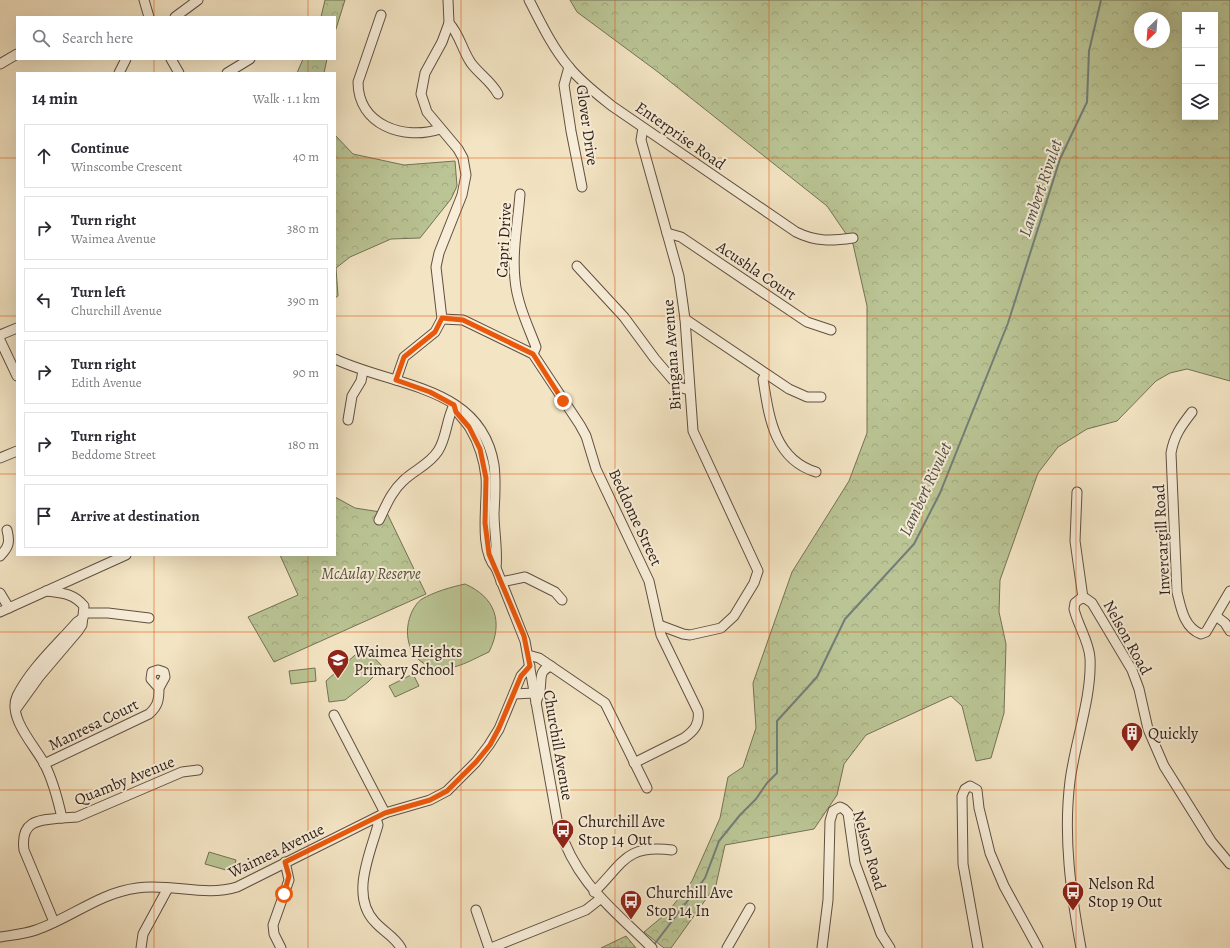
<!DOCTYPE html>
<meta charset="utf-8">
<style>
:root{--surface:#fff;--page:#f7f7f7;--text:#2b2b33;--muted:#7c7c81;--line:#e1e1e2}
body{margin:0;font-family:Alegreya,serif;background:var(--page);color:var(--text)}
.controls{position:absolute;right:12px;top:12px;display:grid;overflow:hidden;border-radius:0px;box-shadow:0 4px 16px #0002}
.controls button{width:36px;height:36px;display:grid;place-items:center;padding:0;border:0;border-bottom:1px solid var(--line);background:var(--surface);color:var(--text);font:20px sans-serif}
.compass{position:absolute;left:1134px;top:12px;width:36px;height:36px;border-radius:50%;background:var(--surface);box-shadow:0 4px 16px #0002;rotate:205deg}
.stop{position:absolute;width:12px;height:12px;margin:-9px;border:3px solid #ea580c;border-radius:50%;background:#fff}
.stop.end{background:#ea580c;border-color:#fff;box-shadow:0 1px 4px #0008}
.list{margin:0;padding:0;list-style:none}
h2{display:flex;justify-content:space-between;align-items:center;height:52px;margin:0;padding:0 16px;font-size:17px}
h2 small{font-size:13px;font-weight:400;color:var(--muted)}
.list li{display:grid;grid-template-columns:26px 1fr auto;gap:12px;align-items:center;box-sizing:border-box;height:64px;margin:0 8px 8px;padding:0 8px;border:1px solid var(--line);border-radius:0px}
.list b{display:block;font-size:15px;white-space:nowrap}
.list p{margin:0;font-size:13px;white-space:nowrap;color:var(--muted)}
.list em{font-size:13px;font-style:normal;color:var(--muted)}
.icon{flex:none;width:22px;height:22px;fill:none;stroke:currentColor;stroke-width:2;stroke-linecap:round;stroke-linejoin:round}
.map{position:relative;flex:none;width:1230px;height:948px;overflow:hidden}
.search{position:absolute;background:var(--surface);box-shadow:0 4px 16px #0002;left:16px;top:16px;width:320px;height:44px;display:flex;align-items:center;gap:10px;box-sizing:border-box;padding:0 14px;border-radius:0px;color:var(--muted);font-size:15px}
.panel{position:absolute;background:var(--surface);box-shadow:0 4px 16px #0002;left:16px;top:72px;width:320px;height:484px;border-radius:0px}
.map>svg:first-child{display:block}
</style>
<div class="map">
<svg width="1230" height="948" viewBox="0 0 1230 948">
<defs>
<pattern id="forest-crowns" width="20" height="18" patternUnits="userSpaceOnUse"><rect width="20" height="18" fill="#bac494"/><path d="M2 6a3 3 0 1 1 6 0M12 15a3 3 0 1 1 6 0" fill="none" stroke="#a0a87f"/></pattern>
<pattern id="park-dots" width="8" height="8" patternUnits="userSpaceOnUse"><rect width="8" height="8" fill="#bac494"/><path d="M2 2h.1M6 6h.1" fill="none" stroke="#a0a87f" stroke-width="1.8" stroke-linecap="round"/></pattern>
</defs>
<rect width="100%" height="100%" fill="#f3e4c3"/>
<filter id="stains"><feTurbulence type="fractalNoise" baseFrequency=".005" numOctaves="4"/><feColorMatrix values="0 0 0 0 .2 0 0 0 0 .09 0 0 0 0 .02 0 0 0 .5 -.17"/></filter>
<radialGradient id="worn" r=".72"><stop offset=".6" stop-color="#630" stop-opacity="0"/><stop offset="1" stop-color="#630" stop-opacity=".3"/></radialGradient>
<g fill="#bac494" stroke="#747256">
<path d="M465,584C495,597 504,622 489,652C473,659 455,671 437,668C410,664 402,636 411,614C413,609 417,602 422,599C434,592 451,587 465,584Z"/>
<polygon points="364,647 383,667 368,682 345,700 329,702 326,681"/>
<polygon points="315,668 316,681 291,684 289,671"/>
<polygon points="413,674 419,686 395,697 389,686"/>
<polygon points="209,852 236,860 233,872 205,864"/>
</g>
<g fill="url(#forest-crowns)" stroke="#747256" fill-rule="evenodd">
<polygon points="325,0 345,0 335,32 335,17 321,17"/>
<path d="M570,0H1230V381L1187,369L1170,373L1156,381L1117,421L1087,429L1058,447L1038,473L1000,580L999,612L1006,644L1004,713L991,758L976,761L962,706L951,696L866,735L844,764L837,795L814,829L725,845L716,885L671,948H664L644,932L668,912L692,881L720,818L728,777L743,767L756,728L753,683L792,572L849,481L867,433V306L853,244L827,206L658,72L577,12ZM1185,15H1215V117H1185ZM1140,18H1164V42H1140Z"/>
<polygon points="303,59 327,59 324,73 297,73"/>
<polygon points="335,135 353,154 404,165 455,161 457,186 451,199 420,238 391,239 350,257 336,268 338,296 335,298"/>
<polygon points="335,497 355,508 387,513 426,594 274,662 248,617 298,595 280,555 335,555"/>
</g>
<polygon fill="url(#park-dots)" stroke="#747256" points="626,936 636,948 601,948"/>
<g fill="none" stroke-linecap="round" stroke-linejoin="round">
<polyline stroke="#717e79" stroke-width="2" points="653,946 705,878 719,841 740,815 756,799 767,783 777,773 777,721 817,677 845,619 914,544 940,493 1008,323 1060,159 1087,102 1089,51 1101,0"/>
<g stroke="#605042" stroke-width="11">
<g id="minor">
<polyline points="144,0 149,17"/>
<path d="M529,0C541,23 552,47 569,67C581,82 597,94 612,106L796,232C816,242 832,241 853,238"/>
<path d="M381,15L358,82C358,125 404,141 440,129"/>
<polyline points="175,17 198,0"/>
<path d="M449,23C460,35 462,50 471,63C479,74 491,81 498,94"/>
<polyline points="171,59 179,73"/>
<polyline points="0,64 17,54"/>
<polyline points="569,67 564,85 571,131 582,187"/>
<polyline points="119,73 126,59"/>
<polyline points="227,73 250,59"/>
<polyline points="643,128 641,140 679,276 685,319 693,431 758,571 754,583 734,616 721,628 690,635 683,634 659,625"/>
<path d="M520,194C518,222 512,251 515,280C517,303 528,326 536,347L533,354"/>
<polyline points="667,233 681,237 807,322 831,330"/>
<polyline points="577,266 624,317 655,359 679,387 689,390"/>
<path d="M442,319L463,320L533,354L580,425L586,436L596,469L649,581L661,635L698,711C700,724 694,731 684,738L634,763"/>
<polyline points="685,319 789,389 807,397 821,397"/>
<polyline points="0,335 17,328"/>
<polyline points="0,340 17,376"/>
<path d="M335,359C394,387 481,385 494,465C496,481 495,498 494,513C494,531 498,551 496,568L525,641L558,825C577,884 610,906 652,948"/>
<path d="M766,374L763,379C769,417 774,459 816,472"/>
<polyline points="396,380 404,357 435,332 442,319 436,267 439,253 462,195 466,175 463,158 458,149 427,112 421,94 425,73 442,42 449,23 448,0"/>
<path d="M454,405C457,414 465,420 470,428C479,443 484,459 486,477C488,502 478,549 496,568"/>
<path d="M1192,412C1181,426 1174,436 1171,453L1177,592C1181,608 1184,628 1201,634L1206,632L1230,591"/>
<polyline points="348,420 352,396 361,381 363,371"/>
<polyline points="0,458 17,451"/>
<polyline points="1077,492 1075,541 1083,598"/>
<path d="M379,520C386,506 391,492 403,481C414,470 429,465 438,451C447,437 446,420 454,405"/>
<path d="M0,556C9,547 10,542 7,530"/>
<polyline points="501,582 525,577 555,592 562,600"/>
<polyline points="0,593 9,608"/>
<polyline points="0,612 126,555"/>
<polyline points="84,613 108,613 149,618"/>
<polyline points="1216,616 1225,623 1230,631"/>
<polyline points="528,655 539,658 605,703 647,788"/>
<polyline points="514,694 534,693"/>
<path d="M536,703C537,699 539,695 540,690C542,679 538,671 551,666"/>
<path d="M16,709L39,677L78,631L82,625L84,606C73,593 62,593 46,591"/>
<polyline points="334,715 385,813"/>
<path d="M44,764L149,714C158,706 159,700 159,688L151,679L152,672L158,670L164,672L165,677L159,688"/>
<polyline points="62,818 77,817 182,772 198,770"/>
<path d="M376,818L378,825C370,854 350,896 375,922C384,932 395,937 401,948"/>
<path d="M594,892C623,864 625,844 672,850"/>
<polyline points="476,910 489,948"/>
<path d="M54,922L24,850C20,820 39,820 62,818C58,800 53,781 45,765C36,747 7,718 17,696C31,668 57,645 77,622L83,618"/>
<path d="M0,937C12,935 25,934 36,930C71,918 99,893 137,888C170,883 205,897 237,887L385,813L430,800L447,791L476,762L489,745L499,729L521,676L530,666"/>
<polyline points="141,948 143,934 168,888"/>
<polyline points="281,948 274,934 273,925 289,880 285,862"/>
<polyline points="491,948 586,910 600,899"/>
<polyline points="727,948 750,908"/>
<polyline points="822,948 828,900 830,821 833,811 840,807 844,809 848,813 855,863 881,934 890,948"/>
<polyline points="978,948 963,864 962,796 965,789 970,786 977,790 979,808 990,853 1004,886 1038,948"/>
<path d="M1081,948C1071,894 1063,837 1070,781C1075,742 1092,697 1090,658C1089,641 1078,626 1074,609L1075,603L1080,599L1085,598L1092,603L1132,670L1139,689L1148,729L1164,766L1211,841L1230,864"/>
</g>
</g>
<use href="#minor" stroke="#f7edd8" stroke-width="9"/>
</g>
<g fill="none" stroke-linecap="round" stroke-linejoin="round">
<polyline stroke="#ea580c" stroke-width="5" points="284,894 289,876 285,862 385,813 430,800 447,791 476,762 490,745 499,728 521,676 530,666 524,636 489,554 485,523 486,478 480,449 469,427 456,412 454,405 430,392 396,380 404,357 435,332 442,318 463,320 533,354 563,401"/>
</g>
<path fill="none" stroke="#df560d" stroke-width="1" stroke-opacity="0.55" d="M154,0V17M308,0V17M461,0V948M615,0V948M769,0V948M922,0V948M1076,0V948M154,59V73M308,59V73M0,158H17M335,158H1230M0,316H17M335,316H1230M0,474H17M335,474H1230M154,555V948M308,555V948M0,632H1230M0,790H1230"/>
<defs>
<g id="school-pin" transform="scale(1.15)"><path d="M0 17L-7.5 6A9.5 9.5 0 1 1 7.5 6Z" fill="#8f2418" stroke="#f7edd8"/><path d="M0-5L7-2L0 1L-7-2ZM-4 1L0 2.5L4 1V4Q0 6-4 4Z" fill="#fff"/></g>
<g id="building-pin" transform="scale(1.15)"><path d="M0 17L-7.5 6A9.5 9.5 0 1 1 7.5 6Z" fill="#8f2418" stroke="#f7edd8"/><path d="M-4-6H4V6H1V3H-1V6H-4ZM-2.5-4.3h1.7v1.8h-1.7ZM.8-4.3h1.7v1.8H.8ZM-2.5-1h1.7V.8h-1.7ZM.8-1h1.7V.8H.8Z" fill="#fff"/></g>
<g id="bus-pin" transform="scale(1.15)"><path d="M0 17L-7.5 6A9.5 9.5 0 1 1 7.5 6Z" fill="#8f2418" stroke="#f7edd8"/><path d="M-5-6H5V4H4V6H2V4H-2V6H-4V4H-5ZM-3.5-4V0h7V-4ZM-3.5 1.2v1.5H-2V1.2ZM2 1.2v1.5H3.5V1.2Z" fill="#fff"/></g>
</defs>
<g fill-rule="evenodd">
<use href="#school-pin" x="338" y="660"/>
<use href="#building-pin" x="1132" y="733"/>
<use href="#bus-pin" x="563" y="830"/>
<use href="#bus-pin" x="1073" y="892"/>
<use href="#bus-pin" x="631" y="901"/>
</g>
<g text-anchor="middle" stroke-width="4" stroke-linejoin="round" paint-order="stroke">
<g font-size="16" fill="#2f1f17" stroke="#f7edd8">
<text transform="translate(588 125) rotate(82)" y="6">Glover Drive</text>
<text transform="translate(681 135) rotate(35)" y="6">Enterprise Road</text>
<text transform="translate(503 240) rotate(-87)" y="6">Capri Drive</text>
<text transform="translate(757 270) rotate(34)" y="6">Acushla Court</text>
<text transform="translate(671 355) rotate(-94)" y="6">Birngana Avenue</text>
<text transform="translate(636 517) rotate(65)" y="6">Beddome Street</text>
<text transform="translate(1161 540) rotate(-93)" y="6">Invercargill Road</text>
<text transform="translate(1128 637) rotate(61)" y="6">Nelson Road</text>
<text transform="translate(93 724) rotate(-26)" y="6">Manresa Court</text>
<text transform="translate(559 745) rotate(80)" y="6">Churchill Avenue</text>
<text transform="translate(124 780) rotate(-22)" y="6">Quamby Avenue</text>
<text transform="translate(276 850) rotate(-26)" y="6">Waimea Avenue</text>
<text transform="translate(870 850) rotate(74)" y="6">Nelson Road</text>
</g>
<g font-size="16" font-style="italic" fill="#59513c" stroke="#f7edd8">
<text x="371" y="579">McAulay Reserve</text>
</g>
<g font-size="16" fill="#2f1f17" stroke="#f7edd8" text-anchor="start">
<text x="354" y="657">Waimea Heights<tspan x="354" dy="18">Primary School</tspan></text>
<text x="1148" y="739">Quickly</text>
<text x="578" y="827">Churchill Ave<tspan x="578" dy="18">Stop 14 Out</tspan></text>
<text x="1088" y="889">Nelson Rd<tspan x="1088" dy="18">Stop 19 Out</tspan></text>
<text x="646" y="898">Churchill Ave<tspan x="646" dy="18">Stop 14 In</tspan></text>
</g>
<g font-size="17" font-style="italic" fill="#504e48" stroke="#f7edd8">
<text transform="translate(1040 188) rotate(-71)" y="6">Lambert Rivulet</text>
<text transform="translate(925 489) rotate(-65)" y="6">Lambert Rivulet</text>
</g>
</g>
<rect width="100%" height="100%" filter="url(#stains)"/>
<rect width="100%" height="100%" fill="url(#worn)"/>
</svg>
<div class="controls">
<button>+</button>
<button>−</button>
<button><svg class="icon" aria-label="layers" viewBox="0 0 24 24"><path d="M12 4l9 5-9 5-9-5zM3 14l9 5 9-5"/></svg></button>
</div>
<svg class="compass" viewBox="-18 -18 36 36"><path d="M0-13l5 13h-10z" fill="#e53935"/><path d="M0 13l5-13h-10z" fill="#7c7c81"/></svg>
<div class="stop" style="left:284px;top:894px"></div>
<div class="stop end" style="left:563px;top:401px"></div>
<div class="search"><svg class="icon" aria-label="search" viewBox="0 0 24 24"><circle cx="10" cy="10" r="6"/><path d="M15 15l6 6"/></svg>Search here</div>
<section class="panel">
<h2>14 min<small>Walk · 1.1 km</small></h2>
<ul class="list">
<li><svg class="icon" aria-label="ahead" viewBox="0 0 24 24"><path d="M12 20V5M6 11l6-6 6 6"/></svg><div><b>Continue</b><p>Winscombe Crescent</p></div><em>40 m</em></li>
<li><svg class="icon" aria-label="right" viewBox="0 0 24 24"><path d="M7 20v-9h11M14 6l5 5-5 5"/></svg><div><b>Turn right</b><p>Waimea Avenue</p></div><em>380 m</em></li>
<li><svg class="icon" aria-label="left" viewBox="0 0 24 24"><path d="M17 20v-9H6M10 6l-5 5 5 5"/></svg><div><b>Turn left</b><p>Churchill Avenue</p></div><em>390 m</em></li>
<li><svg class="icon" aria-label="right" viewBox="0 0 24 24"><path d="M7 20v-9h11M14 6l5 5-5 5"/></svg><div><b>Turn right</b><p>Edith Avenue</p></div><em>90 m</em></li>
<li><svg class="icon" aria-label="right" viewBox="0 0 24 24"><path d="M7 20v-9h11M14 6l5 5-5 5"/></svg><div><b>Turn right</b><p>Beddome Street</p></div><em>180 m</em></li>
<li><svg class="icon" aria-label="arrive" viewBox="0 0 24 24"><path d="M6 21V4h12l-3 4 3 4H6"/></svg><div><b>Arrive at destination</b></div></li>
</ul>
</section>
</div>
